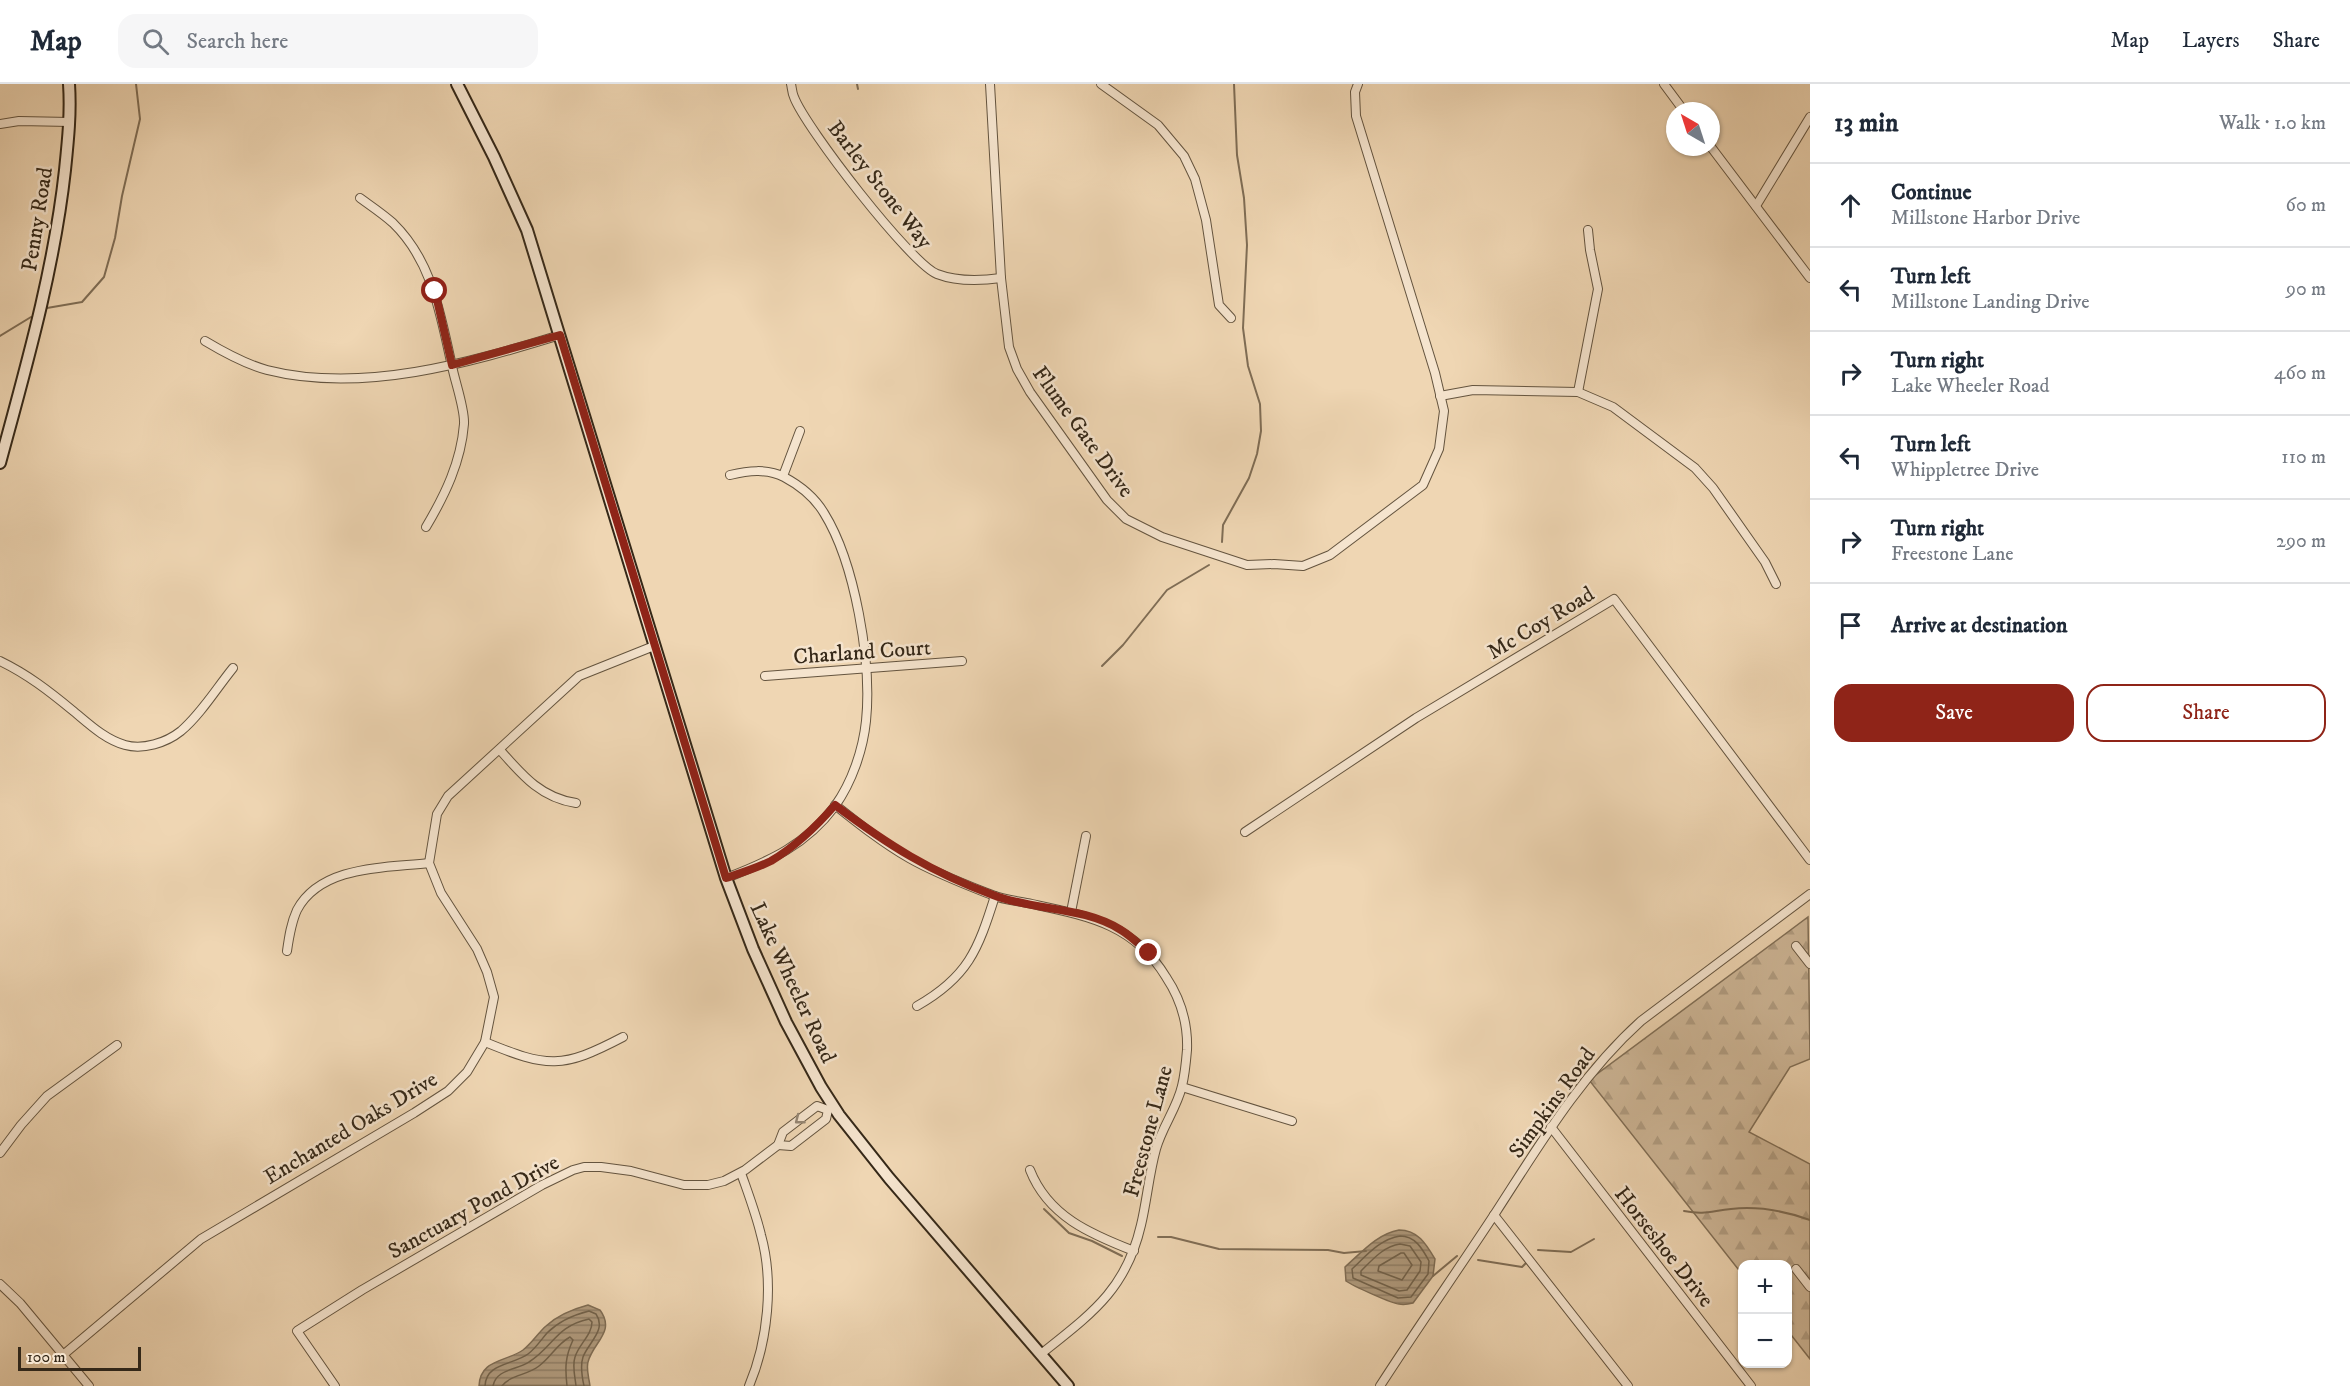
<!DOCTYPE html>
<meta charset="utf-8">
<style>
:root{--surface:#fff;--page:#f6f6f7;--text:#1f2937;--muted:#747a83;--line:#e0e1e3;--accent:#8f2418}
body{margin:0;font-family:"IM FELL DW Pica",serif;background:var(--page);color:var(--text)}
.controls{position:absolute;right:18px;bottom:18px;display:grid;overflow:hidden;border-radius:12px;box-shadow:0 2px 4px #0004}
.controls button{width:54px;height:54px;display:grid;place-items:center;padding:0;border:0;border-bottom:2px solid var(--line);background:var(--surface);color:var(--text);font:30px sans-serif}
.compass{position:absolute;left:1666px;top:18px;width:54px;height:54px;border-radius:50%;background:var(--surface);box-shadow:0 2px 4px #0004;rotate:321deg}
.scale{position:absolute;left:18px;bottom:15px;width:123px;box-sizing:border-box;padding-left:6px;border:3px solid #352818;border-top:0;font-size:16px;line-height:21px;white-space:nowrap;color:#352818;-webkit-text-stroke:4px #f5e4ce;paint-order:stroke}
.stop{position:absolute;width:18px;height:18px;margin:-14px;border:4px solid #8f2418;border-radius:50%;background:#fff}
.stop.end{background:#8f2418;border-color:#fff;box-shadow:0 2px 6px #0008}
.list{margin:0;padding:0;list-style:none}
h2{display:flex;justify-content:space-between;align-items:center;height:78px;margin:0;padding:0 24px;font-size:26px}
h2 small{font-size:20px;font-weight:400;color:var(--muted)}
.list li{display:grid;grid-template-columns:39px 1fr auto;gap:18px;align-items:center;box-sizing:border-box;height:84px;padding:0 24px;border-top:2px solid var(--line)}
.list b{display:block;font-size:22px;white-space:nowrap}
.list p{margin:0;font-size:20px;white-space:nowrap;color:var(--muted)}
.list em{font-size:20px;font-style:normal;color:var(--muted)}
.actions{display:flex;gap:12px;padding:18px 24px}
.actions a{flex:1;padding:14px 0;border:2px solid var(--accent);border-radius:18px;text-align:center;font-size:21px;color:var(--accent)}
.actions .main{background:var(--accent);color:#fff}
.icon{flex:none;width:33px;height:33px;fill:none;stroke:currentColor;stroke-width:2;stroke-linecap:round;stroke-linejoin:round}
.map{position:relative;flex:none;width:1810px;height:1302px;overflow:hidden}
header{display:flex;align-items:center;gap:36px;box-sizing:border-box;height:84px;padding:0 30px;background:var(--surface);border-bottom:2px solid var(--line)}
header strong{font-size:28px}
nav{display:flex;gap:33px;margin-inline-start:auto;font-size:21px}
.search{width:420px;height:54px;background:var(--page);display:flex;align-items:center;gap:15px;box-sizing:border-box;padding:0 21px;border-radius:18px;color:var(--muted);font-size:22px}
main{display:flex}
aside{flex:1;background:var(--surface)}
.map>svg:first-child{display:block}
</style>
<header>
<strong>Map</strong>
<div class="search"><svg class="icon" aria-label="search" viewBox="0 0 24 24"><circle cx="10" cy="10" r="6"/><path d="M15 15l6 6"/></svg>Search here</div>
<nav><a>Map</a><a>Layers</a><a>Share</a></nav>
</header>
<main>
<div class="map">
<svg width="1810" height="1302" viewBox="0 0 1810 1302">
<defs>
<pattern id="forest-firs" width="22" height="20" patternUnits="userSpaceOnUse" patternTransform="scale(1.5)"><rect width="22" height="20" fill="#cfb899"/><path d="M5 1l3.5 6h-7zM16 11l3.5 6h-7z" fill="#b29e83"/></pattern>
<pattern id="water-rules" width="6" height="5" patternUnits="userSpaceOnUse" patternTransform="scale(1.5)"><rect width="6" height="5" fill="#b09b7e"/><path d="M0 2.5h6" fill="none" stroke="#907e66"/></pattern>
</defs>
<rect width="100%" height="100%" fill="#efd6b3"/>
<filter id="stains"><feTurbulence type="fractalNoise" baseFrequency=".00333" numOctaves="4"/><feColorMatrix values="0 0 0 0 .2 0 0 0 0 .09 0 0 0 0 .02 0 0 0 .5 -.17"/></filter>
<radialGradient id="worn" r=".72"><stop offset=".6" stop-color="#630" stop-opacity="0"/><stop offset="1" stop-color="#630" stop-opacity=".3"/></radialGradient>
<polygon fill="url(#forest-firs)" stroke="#827058" stroke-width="1.5" points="1808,833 1810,975 1790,983 1749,1048 1810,1080 1810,1275 1788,1247 1788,1180 1742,1180 1742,1190 1589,996"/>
<g fill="url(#water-rules)" stroke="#7f6d55" stroke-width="1.5">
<path d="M1399,1146C1418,1146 1426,1160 1435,1175L1433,1192L1413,1219C1409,1220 1404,1221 1399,1220C1393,1220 1353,1202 1346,1197L1345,1183C1362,1168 1377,1150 1399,1146Z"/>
<path d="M588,1221L600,1226C616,1248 593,1258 588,1278C586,1285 589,1294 590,1302H479C480,1275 506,1278 523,1266C532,1259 538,1249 546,1242C558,1231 573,1225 588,1221Z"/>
</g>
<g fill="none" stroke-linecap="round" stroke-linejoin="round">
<g stroke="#72624b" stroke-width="1.5">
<path d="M1400,1152C1415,1152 1422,1164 1429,1177L1428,1190L1411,1213L1398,1214L1353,1194L1352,1185C1366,1172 1380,1155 1400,1152Z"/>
<path d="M1400,1160L1410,1162L1421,1178L1420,1187L1407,1206L1399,1207L1361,1191V1187C1372,1176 1384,1162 1400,1160Z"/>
<polygon points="1401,1169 1404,1169 1412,1181 1402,1196 1378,1187 1379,1182"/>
<path d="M485,1302C486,1279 513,1281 528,1270C535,1265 541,1256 547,1249C558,1238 573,1231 589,1227L596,1230C607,1246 588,1259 583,1273C580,1282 582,1293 584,1302"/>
<path d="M493,1302C496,1285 517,1286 529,1278C553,1263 556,1242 589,1235L592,1238C592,1251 579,1260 575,1273C572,1282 575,1292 576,1302"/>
<path d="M502,1302C510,1291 528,1291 539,1282C551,1273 557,1260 570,1253L573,1256C565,1273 565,1284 567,1302"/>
</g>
<g stroke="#7f6d55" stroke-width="2">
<polyline points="857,0 858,5"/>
<polyline points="47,224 82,218 104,193 115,154 122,112 140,35 136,0"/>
<polyline points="0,252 31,233"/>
<polyline points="1222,458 1223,441 1249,394 1257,370 1261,347 1260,320 1248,282 1243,244 1247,161 1244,114 1237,71 1234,0"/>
<polyline points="1102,582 1123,561 1167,506 1209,481"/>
<polyline points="1044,1125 1069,1149 1092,1157 1122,1172"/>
<path d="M1684,1127C1705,1131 1711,1127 1731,1125C1757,1122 1785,1127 1810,1136"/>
<polyline points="1158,1153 1171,1153 1219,1165 1328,1166 1344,1169 1366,1167"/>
<polyline points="1538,1166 1571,1168 1594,1155"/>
<polyline points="1478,1176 1522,1183 1526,1179"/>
<polyline points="1433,1192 1457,1172"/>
</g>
<g stroke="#64543f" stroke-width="10">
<g id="street">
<path d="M791,0C792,4 792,9 794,13C805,43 911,180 937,190C958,198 980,197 1001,194"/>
<polyline points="990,0 1001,194 1009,263 1017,285 1030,308 1107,416 1126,435 1162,453 1247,481 1274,480 1303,482 1330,471 1423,401 1439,365 1444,327 1435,289 1356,32 1355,8 1358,0"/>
<polyline points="1101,0 1158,41 1184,72 1195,95 1206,136 1219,221 1231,234"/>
<polyline points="1664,0 1684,27"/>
<polyline points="0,40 19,37 70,38"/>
<polyline points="1711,63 1810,194"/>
<path d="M360,114C371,122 383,130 393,139C433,178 440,230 452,282C455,298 465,325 464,340C461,378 445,411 426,443"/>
<polyline points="1756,122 1810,33"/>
<path d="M205,257C225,269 245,280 267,286C362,310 469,279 560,251"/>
<polyline points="1578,308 1598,205 1590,166 1588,146"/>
<polyline points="1440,312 1473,306 1578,308 1613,323 1695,384 1713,404 1765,478 1776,500"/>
<polyline points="783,392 800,347"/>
<path d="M0,577C27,590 49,607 72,626C88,639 104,655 125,661C143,666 166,659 181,647C201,630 216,605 233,584"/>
<polyline points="765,592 962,577"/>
<path d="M500,666C522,691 541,714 576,719"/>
<path d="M835,721C859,740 883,759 909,774C935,789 964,800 992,811C1004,816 1019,817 1032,820C1088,832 1134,840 1166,893C1180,914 1188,940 1187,966C1186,978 1185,990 1182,1002C1177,1024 1162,1043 1156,1065C1149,1090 1147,1116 1141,1141C1126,1206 1091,1230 1041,1270"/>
<polyline points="1245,748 1416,634 1614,515 1810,776"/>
<path d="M726,794C770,777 806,761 835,722C852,698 863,666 866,637C872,578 855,479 824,429C815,414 799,401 784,393C767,384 747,387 730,391"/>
<polyline points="1071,828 1086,752"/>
<polyline points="1796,862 1810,880"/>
<path d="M287,867C289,853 291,839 297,826C321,781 386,784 429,779"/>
<path d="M917,922C968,893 978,866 995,812"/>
<path d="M485,958C548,984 562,985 623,953"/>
<polyline points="1182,1003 1292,1037"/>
<polyline points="1551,1043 1751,1302"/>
<polyline points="778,1061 791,1062 826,1035 828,1026 831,1024"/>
<polyline points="0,1069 21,1041 47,1012 117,961"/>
<path d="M1030,1086C1048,1132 1090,1150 1134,1167"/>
<path d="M741,1089C748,1109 756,1130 761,1151C774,1198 768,1257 749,1302"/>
<polyline points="1494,1131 1628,1302"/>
<polyline points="1796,1185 1810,1203"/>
<polyline points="0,1200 20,1219 89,1302"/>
<polyline points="63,1271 201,1155 414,1029 448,1007 467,988 485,958 494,913 487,888 477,865 441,809 429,779 437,730 448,712 579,592 654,562"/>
<polyline points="335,1302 297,1247 362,1206 542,1101 573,1086 584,1083 601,1083 631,1087 684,1101 708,1101 724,1097 745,1086 778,1061 783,1048 817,1022 828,1026"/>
<path d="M1380,1302C1418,1243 1458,1186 1496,1128C1540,1060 1581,991 1641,937L1810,810"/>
</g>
</g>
<g stroke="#352818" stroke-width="14">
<g id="secondary">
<polyline points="457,0 494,73 527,146 726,794 753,865 786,938 821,1003 839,1031 889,1094 1068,1302"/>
<path d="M0,379C26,283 54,186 65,86C68,57 71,29 69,0"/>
</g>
</g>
<use href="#street" stroke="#f5e4ce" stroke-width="8"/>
<use href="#secondary" stroke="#f5e4ce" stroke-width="10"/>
</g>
<defs><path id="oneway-chevron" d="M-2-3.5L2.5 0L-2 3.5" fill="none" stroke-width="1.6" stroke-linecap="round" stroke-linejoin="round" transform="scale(1.5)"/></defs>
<use stroke="#958673" href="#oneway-chevron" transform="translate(799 1036) rotate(142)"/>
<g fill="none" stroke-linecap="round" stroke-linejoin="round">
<path stroke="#8f2418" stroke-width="8" d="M435,207L452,281L560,251L726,794C741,789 757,784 771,777C796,762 816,743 835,721C888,761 931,788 993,811C1034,827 1083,822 1121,846C1131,852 1140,861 1149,869"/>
</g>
<g text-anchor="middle" stroke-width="5" stroke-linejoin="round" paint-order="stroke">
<g font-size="22" fill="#352818" stroke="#f5e4ce">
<text transform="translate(881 100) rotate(52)" y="8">Barley Stone Way</text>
<text transform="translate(36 135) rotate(-81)" y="8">Penny Road</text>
<text transform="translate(1084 347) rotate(54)" y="8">Flume Gate Drive</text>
<text transform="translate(1540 538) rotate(-31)" y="8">Mc Coy Road</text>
<text transform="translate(862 567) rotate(-4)" y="8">Charland Court</text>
<text transform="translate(794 898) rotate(65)" y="8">Lake Wheeler Road</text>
<text transform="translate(1551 1018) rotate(-54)" y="8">Simpkins Road</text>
<text transform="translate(350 1043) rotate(-31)" y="8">Enchanted Oaks Drive</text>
<text transform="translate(1147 1047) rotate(-75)" y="8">Freestone Lane</text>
<text transform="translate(473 1122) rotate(-29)" y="8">Sanctuary Pond Drive</text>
<text transform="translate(1665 1162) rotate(52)" y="8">Horseshoe Drive</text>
</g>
</g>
<rect width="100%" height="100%" filter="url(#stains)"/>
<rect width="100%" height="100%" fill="url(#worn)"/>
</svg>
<div class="controls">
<button>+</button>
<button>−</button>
</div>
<svg class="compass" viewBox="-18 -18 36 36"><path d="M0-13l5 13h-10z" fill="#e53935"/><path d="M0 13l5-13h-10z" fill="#747a83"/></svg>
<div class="scale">100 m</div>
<div class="stop" style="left:435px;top:207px"></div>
<div class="stop end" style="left:1149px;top:869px"></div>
</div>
<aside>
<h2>13 min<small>Walk · 1.0 km</small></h2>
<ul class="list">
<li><svg class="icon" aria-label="ahead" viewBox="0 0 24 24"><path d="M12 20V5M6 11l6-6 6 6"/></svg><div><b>Continue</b><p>Millstone Harbor Drive</p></div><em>60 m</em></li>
<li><svg class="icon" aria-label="left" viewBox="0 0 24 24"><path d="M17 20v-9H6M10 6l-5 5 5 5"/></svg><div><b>Turn left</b><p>Millstone Landing Drive</p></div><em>90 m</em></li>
<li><svg class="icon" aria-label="right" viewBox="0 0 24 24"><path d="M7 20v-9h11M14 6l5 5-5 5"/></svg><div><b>Turn right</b><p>Lake Wheeler Road</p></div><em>460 m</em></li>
<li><svg class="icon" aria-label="left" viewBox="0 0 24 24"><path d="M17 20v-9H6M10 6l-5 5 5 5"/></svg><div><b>Turn left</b><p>Whippletree Drive</p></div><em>110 m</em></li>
<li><svg class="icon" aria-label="right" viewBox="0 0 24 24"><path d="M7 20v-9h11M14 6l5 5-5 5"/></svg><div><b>Turn right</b><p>Freestone Lane</p></div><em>290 m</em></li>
<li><svg class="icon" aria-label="arrive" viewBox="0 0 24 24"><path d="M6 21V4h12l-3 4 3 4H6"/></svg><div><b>Arrive at destination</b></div></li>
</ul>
<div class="actions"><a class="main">Save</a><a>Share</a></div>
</aside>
</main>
